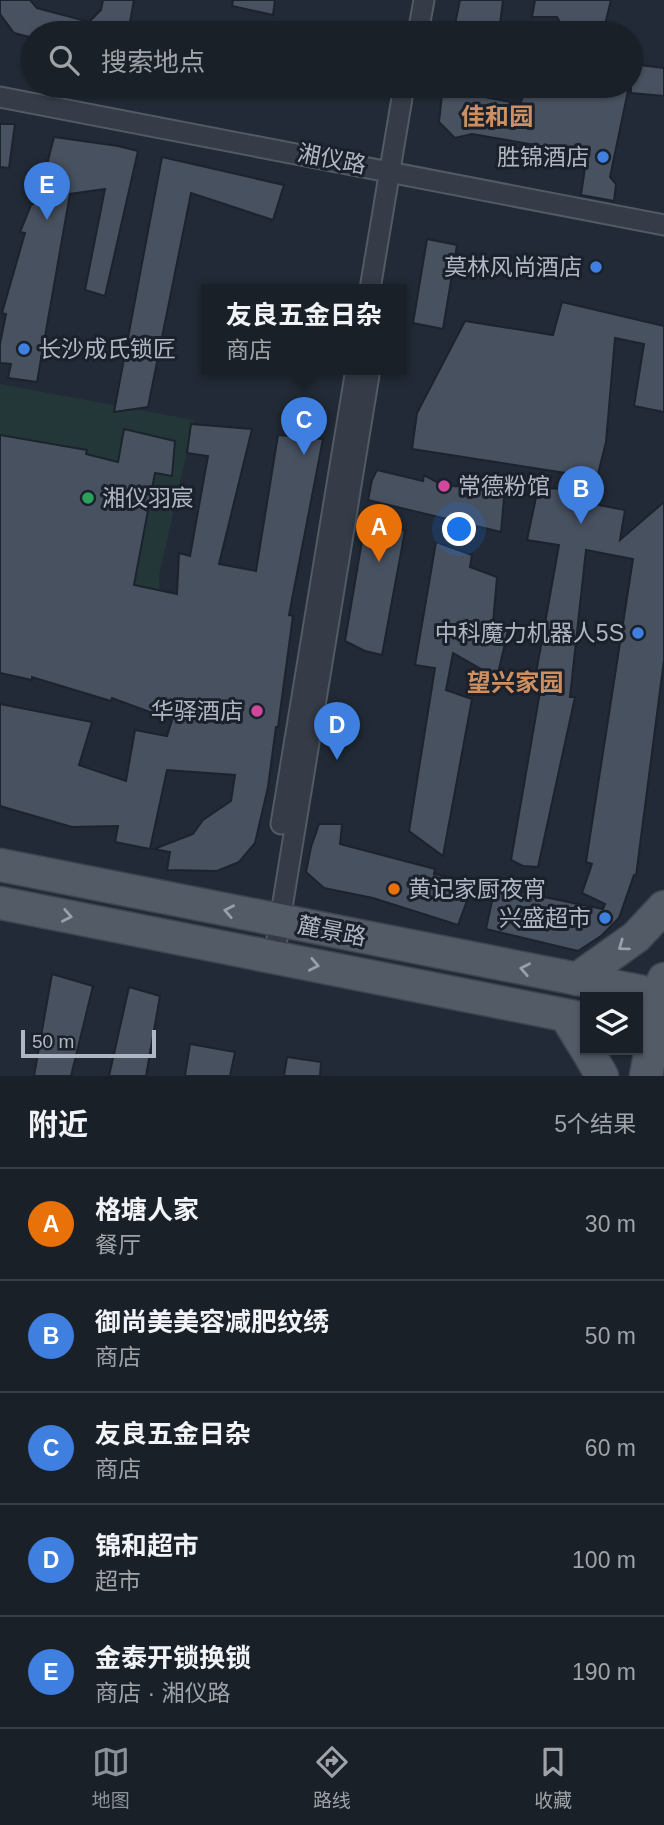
<!DOCTYPE html>
<html lang="zh">
<meta charset="utf-8">
<style>
:root{--surface:#192028;--page:#262d34;--text:#f1f3f6;--muted:#9fa3a8;--line:#373e45;--accent:#8c9099}
body{margin:0;font-family:Helvetica,"Noto Sans SC",sans-serif;background:var(--page);color:var(--text)}
.controls{position:absolute;right:21px;bottom:21px;display:grid;overflow:hidden;border-radius:0px;box-shadow:0 2px 5px #0004}
.controls button{width:63px;height:63px;display:grid;place-items:center;padding:0;border:0;border-bottom:2px solid var(--line);background:var(--surface);color:var(--text);font:35px sans-serif}
.scale{position:absolute;left:21px;bottom:18px;width:135px;box-sizing:border-box;padding-left:7px;border:4px solid #afb7c3;border-top:0;font-size:19px;line-height:24px;white-space:nowrap;color:#afb7c3;-webkit-text-stroke:5px #1a212b;paint-order:stroke}
.you{position:absolute;left:460px;top:530px;width:24px;height:24px;margin:-18px;border:5px solid #fff;border-radius:50%;background:#1a73e8;box-shadow:0 0 0 10px #1a73e833}
.badge{display:grid;place-items:center;width:46px;height:46px;border-radius:50%;background:var(--accent);color:#fff;font-size:23px;font-weight:700}
.pin{position:absolute;translate:-50% -58px;filter:drop-shadow(0 2px 4px #0008)}
.pin::after{content:'';position:absolute;top:37px;width:24px;height:21px;background:inherit;clip-path:polygon(0 0,100% 0,50% 100%)}
.popup{position:absolute;left:201px;top:284px;width:206px;height:91px;box-sizing:border-box;display:grid;place-content:center;border-radius:0px;background:var(--surface);filter:drop-shadow(0 2px 5px #0005);font-size:23px;white-space:nowrap;color:var(--muted)}
.popup b{font-size:26px;color:var(--text)}
.popup::after{content:'';position:absolute;left:50%;top:100%;margin-left:-14px;border:14px solid transparent;border-top-color:var(--surface)}
.list{margin:0;padding:0;list-style:none}
h2{display:flex;justify-content:space-between;align-items:center;height:91px;margin:0;padding:0 28px;font-size:30px}
h2 small{font-size:23px;font-weight:400;color:var(--muted)}
.list li{display:grid;grid-template-columns:46px 1fr auto;gap:21px;align-items:center;box-sizing:border-box;height:112px;padding:0 28px;border-top:2px solid var(--line)}
.list b{display:block;font-size:26px;white-space:nowrap}
.list p{margin:0;font-size:23px;white-space:nowrap;color:var(--muted)}
.list em{font-size:23px;font-style:normal;color:var(--muted)}
.icon{flex:none;width:38px;height:38px;fill:none;stroke:currentColor;stroke-width:2;stroke-linecap:round;stroke-linejoin:round}
.map{position:relative;flex:none;width:664px;height:1076px;overflow:hidden}
.search{position:absolute;background:var(--surface);box-shadow:0 2px 5px #0004;left:21px;right:21px;top:21px;height:77px;display:flex;align-items:center;gap:18px;box-sizing:border-box;padding:0 24px;border-radius:38px;color:var(--muted);font-size:26px}
.sheet{height:651px;background:var(--surface)}
nav{display:flex;justify-content:space-around;align-items:center;box-sizing:border-box;height:98px;border-top:2px solid var(--line);background:var(--surface);font-size:19px;color:var(--muted)}
nav a{display:grid;justify-items:center;gap:4px}
nav .on{color:var(--accent)}
.map>svg:first-child{display:block}
</style>
<div class="map">
<svg width="664" height="1076" viewBox="0 0 664 1076">
<rect width="100%" height="100%" fill="#212a36"/>
<polygon fill="#243738" points="0,384 194,420 159,576 161,644 0,614"/>
<g fill="#485160" stroke="#1c232d" stroke-width="2">
<polygon points="0,0 30,0 37,8 89,22 101,10 103,0 134,0 128,33 33,33 33,38 14,33 0,14"/>
<polygon points="233,0 275,0 273,15 232,6"/>
<polygon points="460,0 503,0 499,32 455,24"/>
<polygon points="535,0 611,0 603,33 564,29 557,17 532,17"/>
<polygon points="631,64 664,68 664,96 631,93"/>
<polygon points="443,86 476,86 474,95 520,104 527,86 629,86 610,177 616,184 614,201 581,195 587,154 472,134 455,138 439,122"/>
<polygon points="0,124 15,124 9,168 0,167"/>
<polygon points="54,137 118,146 138,151 105,296 85,290 105,189 70,194 37,382 8,378 11,364 0,363 0,344 6,314 2,313 25,233 20,232 31,205 62,191 42,184"/>
<polygon points="162,157 284,185 273,220 191,193 148,407 114,412"/>
<polygon points="427,239 457,245 443,329 413,323"/>
<polygon points="562,302 664,326 664,412 634,406 644,344 615,338 606,442 597,478 593,504 625,510 620,540 664,502 664,660 636,876 634,875 619,918 601,936 578,951 486,929 495,887 603,909 605,904 582,893 592,864 586,862 633,559 586,550 570,697 575,697 538,867 523,866 511,860 542,680 535,679 559,545 527,540 538,488 572,489 573,474 412,449 417,413 465,321 553,335"/>
<polygon points="191,424 252,429 219,564 256,571 278,435 323,439 289,615 293,616 278,727 276,727 268,787 255,843 239,862 217,871 167,870 170,852 154,849 193,834 203,820 231,801 235,775 167,770 150,849 115,842 118,826 72,827 0,806 0,704 92,722 79,765 126,781 135,730 167,736 172,720 112,698 111,701 32,677 32,680 0,673 0,435 87,450 86,454 118,462 124,429 175,441 172,476 155,473 134,585 177,594 179,553 190,556 208,456 187,453"/>
<polygon points="377,470 423,481 424,475 444,486 505,487 501,532 368,500 372,480"/>
<polygon points="366,517 405,531 382,655 365,651 345,641"/>
<polygon points="436,542 472,555 470,567 497,577 493,623 509,626 497,678 453,653 446,690 472,699 443,856 409,831 435,668 415,665"/>
<polygon points="319,824 342,824 340,844 435,869 434,874 474,882 458,925 373,898 324,888 306,872 311,847"/>
<polygon points="52,974 93,986 71,1076 34,1076"/>
<polygon points="129,987 160,996 146,1076 109,1076"/>
<polygon points="190,1044 235,1052 230,1076 185,1076"/>
<polygon points="287,1057 321,1062 320,1076 284,1076"/>
</g>
<g fill="none" stroke-linecap="round" stroke-linejoin="round">
<g stroke="#525a64" stroke-width="23">
<g id="street">
<polyline points="418,33 424,0"/>
<polyline points="0,97 664,225"/>
<polyline points="370,289 404,86"/>
<polyline points="281,824 356,369"/>
<polyline points="274,957 370,369"/>
</g>
</g>
<g stroke="#3e4550" stroke-width="35">
<g id="primary">
<polyline points="0,865 664,996"/>
<polyline points="0,903 585,1019"/>
<polyline points="577,979 636,937 664,907"/>
<polyline points="566,1016 585,1047"/>
<polyline points="587,1050 602,1076"/>
<polyline points="646,1076 664,979"/>
</g>
</g>
<use href="#street" stroke="#353c47" stroke-width="19"/>
<use href="#primary" stroke="#535b67" stroke-width="32"/>
</g>
<defs><path id="oneway-chevron" d="M-2-3.5L2.5 0L-2 3.5" fill="none" stroke-width="1.6" stroke-linecap="round" stroke-linejoin="round" transform="scale(1.75)"/></defs>
<g stroke="#98a0ac">
<use href="#oneway-chevron" transform="translate(229 911) rotate(-169)"/>
<use href="#oneway-chevron" transform="translate(67 916) rotate(11)"/>
<use href="#oneway-chevron" transform="translate(623 946) rotate(144)"/>
<use href="#oneway-chevron" transform="translate(314 965) rotate(11)"/>
<use href="#oneway-chevron" transform="translate(525 969) rotate(-169)"/>
</g>
<g fill="#3f7fe0" stroke="#1a212b" stroke-width="2.5">
<circle cx="603" cy="157" r="7"/>
<circle cx="596" cy="267" r="7"/>
<circle cx="24" cy="349" r="7"/>
<circle cx="638" cy="633" r="7"/>
<circle cx="605" cy="918" r="7"/>
</g>
<g fill="#d1479c" stroke="#1a212b" stroke-width="2.5">
<circle cx="444" cy="486" r="7"/>
<circle cx="257" cy="711" r="7"/>
</g>
<circle fill="#2e9e5b" stroke="#1a212b" stroke-width="2.5" cx="88" cy="498" r="7"/>
<circle fill="#e8710a" stroke="#1a212b" stroke-width="2.5" cx="394" cy="889" r="7"/>
<g text-anchor="middle" stroke-width="6" stroke-linejoin="round" paint-order="stroke">
<g font-size="23" fill="#afb7c3" stroke="#1a212b" text-anchor="end">
<text x="589" y="165">胜锦酒店</text>
<text x="582" y="275">莫林风尚酒店</text>
<text x="38" y="357" text-anchor="start">长沙成氏锁匠</text>
<text x="458" y="494" text-anchor="start">常德粉馆</text>
<text x="102" y="506" text-anchor="start">湘仪羽宸</text>
<text x="624" y="641">中科魔力机器人5S</text>
<text x="243" y="719">华驿酒店</text>
<text x="408" y="897" text-anchor="start">黄记家厨夜宵</text>
<text x="591" y="926">兴盛超市</text>
</g>
<g font-size="23" fill="#afb7c3" stroke="#1a212b">
<text transform="translate(332 159) rotate(11)" y="8">湘仪路</text>
<text transform="translate(332 931) rotate(11)" y="8">麓景路</text>
</g>
<g font-size="24" font-weight="bold" fill="#cc9062" stroke="#1a212b">
<text x="497" y="125">佳和园</text>
<text x="515" y="691">望兴家园</text>
</g>
</g>
</svg>
<div class="controls">
<button><svg class="icon" aria-label="layers" viewBox="0 0 24 24"><path d="M12 4l9 5-9 5-9-5zM3 14l9 5 9-5"/></svg></button>
</div>
<div class="scale">50 m</div>
<div class="you"></div>
<div class="pin badge" style="left:379px;top:562px;background:#e8710a">A</div>
<div class="pin badge" style="left:581px;top:524px;background:#3f7fe0">B</div>
<div class="pin badge" style="left:304px;top:455px;background:#3f7fe0">C</div>
<div class="popup"><b>友良五金日杂</b>商店</div>
<div class="pin badge" style="left:337px;top:760px;background:#3f7fe0">D</div>
<div class="pin badge" style="left:47px;top:220px;background:#3f7fe0">E</div>
<div class="search"><svg class="icon" aria-label="search" viewBox="0 0 24 24"><circle cx="10" cy="10" r="6"/><path d="M15 15l6 6"/></svg>搜索地点</div>
</div>
<section class="sheet">
<h2>附近<small>5个结果</small></h2>
<ul class="list">
<li><span class="badge" style="background:#e8710a">A</span><div><b>格塘人家</b><p>餐厅</p></div><em>30 m</em></li>
<li><span class="badge" style="background:#3f7fe0">B</span><div><b>御尚美美容减肥纹绣</b><p>商店</p></div><em>50 m</em></li>
<li><span class="badge" style="background:#3f7fe0">C</span><div><b>友良五金日杂</b><p>商店</p></div><em>60 m</em></li>
<li><span class="badge" style="background:#3f7fe0">D</span><div><b>锦和超市</b><p>超市</p></div><em>100 m</em></li>
<li><span class="badge" style="background:#3f7fe0">E</span><div><b>金泰开锁换锁</b><p>商店 · 湘仪路</p></div><em>190 m</em></li>
</ul>
</section>
<nav>
<a class="on"><svg class="icon" aria-label="map" viewBox="0 0 24 24"><path d="M3 6l6-2 6 2 6-2v14l-6 2-6-2-6 2zM9 4v14M15 6v14"/></svg>地图</a>
<a><svg class="icon" aria-label="directions" viewBox="0 0 24 24"><path d="M12 3l9 9-9 9-9-9zM9 14v-3h6M13 9l2 2-2 2"/></svg>路线</a>
<a><svg class="icon" aria-label="saved" viewBox="0 0 24 24"><path d="M7 4h10v16l-5-4-5 4z"/></svg>收藏</a>
</nav>
